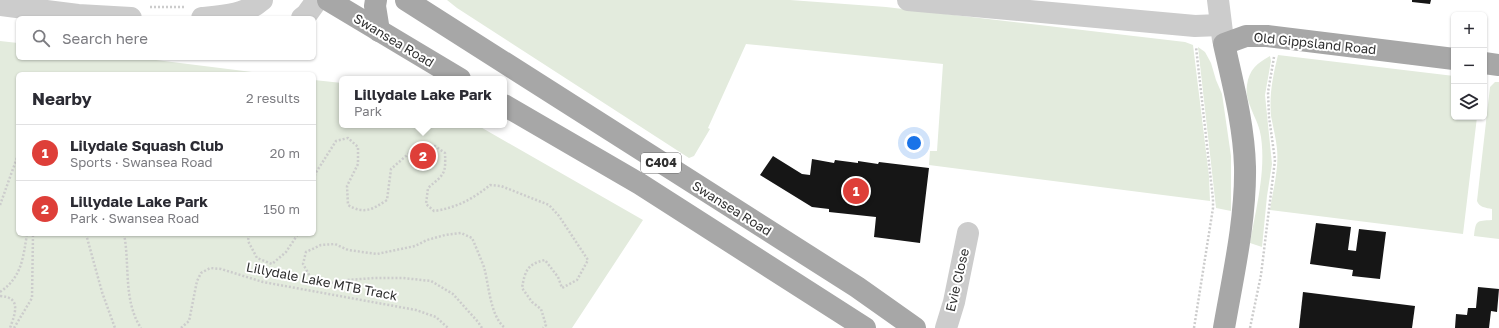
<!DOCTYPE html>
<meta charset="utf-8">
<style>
:root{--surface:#fff;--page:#f7f7f7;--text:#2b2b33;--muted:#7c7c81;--line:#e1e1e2;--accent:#de3f39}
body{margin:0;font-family:"Golos Text",sans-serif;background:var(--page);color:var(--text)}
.controls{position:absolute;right:12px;top:12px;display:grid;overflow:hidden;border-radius:6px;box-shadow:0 1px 3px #0004}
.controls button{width:36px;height:36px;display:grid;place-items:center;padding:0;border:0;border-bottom:1px solid var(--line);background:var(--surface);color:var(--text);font:20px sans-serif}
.you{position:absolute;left:914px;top:143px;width:14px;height:14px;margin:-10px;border:3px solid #fff;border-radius:50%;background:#1a73e8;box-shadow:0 0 0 6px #1a73e833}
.badge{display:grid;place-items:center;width:26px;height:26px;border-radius:50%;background:var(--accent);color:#fff;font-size:13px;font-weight:700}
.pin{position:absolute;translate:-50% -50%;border:2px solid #fff;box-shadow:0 1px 4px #0006}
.popup{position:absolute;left:339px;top:76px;width:168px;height:52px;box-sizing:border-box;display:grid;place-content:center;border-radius:6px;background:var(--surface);filter:drop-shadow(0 1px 3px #0005);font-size:13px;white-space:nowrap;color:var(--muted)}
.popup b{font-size:15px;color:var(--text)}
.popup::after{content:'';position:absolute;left:50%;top:100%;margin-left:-8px;border:8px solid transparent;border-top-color:var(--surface)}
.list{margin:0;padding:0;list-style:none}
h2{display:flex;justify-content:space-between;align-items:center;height:52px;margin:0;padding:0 16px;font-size:17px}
h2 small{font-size:13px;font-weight:400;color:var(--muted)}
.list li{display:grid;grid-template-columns:26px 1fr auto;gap:12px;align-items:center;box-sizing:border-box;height:56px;padding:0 16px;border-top:1px solid var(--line)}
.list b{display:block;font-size:15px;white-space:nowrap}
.list p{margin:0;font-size:13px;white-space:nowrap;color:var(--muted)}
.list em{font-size:13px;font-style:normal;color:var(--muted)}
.icon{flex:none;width:22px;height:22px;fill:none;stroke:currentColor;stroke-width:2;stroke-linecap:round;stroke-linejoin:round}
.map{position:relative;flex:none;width:1499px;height:328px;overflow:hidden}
.search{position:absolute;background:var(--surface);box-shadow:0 1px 3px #0004;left:16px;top:16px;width:300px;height:44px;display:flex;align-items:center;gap:10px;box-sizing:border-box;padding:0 14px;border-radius:6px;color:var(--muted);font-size:15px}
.panel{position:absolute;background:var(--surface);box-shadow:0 1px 3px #0004;left:16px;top:72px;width:300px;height:164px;border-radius:6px}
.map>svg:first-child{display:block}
</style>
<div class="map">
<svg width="1499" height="328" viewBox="0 0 1499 328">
<rect width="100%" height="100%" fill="#fff"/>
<g fill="#e3ebdd">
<polygon points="447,0 790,0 886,7 1185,42 1193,45 1209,176 1210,201 929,165 930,151 937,151 943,64 746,44 708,128 710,129 694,156 689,158 457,8"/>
<polygon points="0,41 18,43 18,58 140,58 268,74 18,74 18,234 314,234 314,80 342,83 342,125 477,125 643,220 572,328 0,328"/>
<polygon points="1198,47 1205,52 1211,63 1216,80 1222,94 1231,156 1231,211 1216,208"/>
<path d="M1278,55L1454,76V117H1477L1463,234L1270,210C1273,190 1279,169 1277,149C1276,138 1273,127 1271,116C1269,95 1273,75 1278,55Z"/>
<path d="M1270,56L1271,61L1265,95L1272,164L1267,196L1262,247L1250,243C1256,208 1266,172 1261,137C1259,119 1244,103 1247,85C1249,70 1257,63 1270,56Z"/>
<path d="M1495,82H1499V239L1474,236C1476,220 1476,221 1492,220V209C1486,208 1479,207 1477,201L1490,87Z"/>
</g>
<g fill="#161616">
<polygon points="1412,0 1431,0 1430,4 1412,2"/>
<polygon points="773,156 802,174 810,175 812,159 834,163 835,160 858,163 858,161 878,164 879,162 929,168 920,243 874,237 876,217 829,212 829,209 812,207 760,175"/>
<polygon points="1316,223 1351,227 1348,250 1356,251 1359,229 1386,232 1380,279 1352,276 1353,270 1310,264"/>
<polygon points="1478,287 1499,289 1497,312 1491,311 1489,328 1455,328 1456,314 1467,315 1468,308 1476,308"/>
<polygon points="1303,292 1415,306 1412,328 1299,328"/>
</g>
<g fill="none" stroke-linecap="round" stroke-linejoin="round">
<g stroke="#ccc" stroke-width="2.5" stroke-dasharray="2 2" stroke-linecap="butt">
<polyline points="150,7 185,7"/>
<path d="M314,200L315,174L336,141L348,138L358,147V164L347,186L348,205C364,215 373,209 387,200L391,169L414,149L435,146L445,153C446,175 444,174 428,188L426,204L434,211C456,208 473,199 490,185L501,186L549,205L559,216L588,260L577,280L562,288L558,277L545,260C527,264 525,271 522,288L532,302L541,309L546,325L543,328"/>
<polyline points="0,205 18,155"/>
<polyline points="86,234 102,292 115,328"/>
<path d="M124,234C130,264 123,301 141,328"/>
<polyline points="249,234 248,241 257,258 272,264 286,252 298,234"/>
<path d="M0,292C22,277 23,258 27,234"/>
<path d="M0,296C22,297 15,314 10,328"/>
<polyline points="14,328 32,298 33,234"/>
<polyline points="181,328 189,321 197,281 201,273 210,268 221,269 263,282 416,310 436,317 448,328"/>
<path d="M482,328L478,322L453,294L431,281L403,278H375L347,280L326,284L312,280L303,264L306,252L321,245L335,244L348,250L377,254L415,246L427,240L445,235L461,233L472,238C476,247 480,257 484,267C489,285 490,316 505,328"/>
<polyline points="1194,328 1213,208 1213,199 1196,47"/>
<polyline points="1250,328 1261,275 1275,160 1269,117 1268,92 1274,57"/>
</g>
<g stroke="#ccc" stroke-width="22">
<polyline points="908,0 1195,26 1220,25"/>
<polyline points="1218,0 1223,40"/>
<polyline points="0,5 78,15 131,18"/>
<path d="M202,18C224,16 245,15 262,0"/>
<polyline points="302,18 307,14 317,0"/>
<polyline points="946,328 954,302 968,233"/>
</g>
<g stroke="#a7a7a7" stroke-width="22">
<polyline points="328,0 460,79"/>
<polyline points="376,0 375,6 379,31"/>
<polyline points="406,0 857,287 915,328"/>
<polyline points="1484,63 1499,65"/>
<polyline points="504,105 640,184 865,328"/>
<path d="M1224,328C1233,276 1246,219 1245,167C1244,126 1233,84 1224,44L1246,36H1267L1454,59"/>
</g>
</g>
<g text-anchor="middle" stroke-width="4" stroke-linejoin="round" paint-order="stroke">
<rect fill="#fff" stroke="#6d6d6d" stroke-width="1" x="641" y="153" width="40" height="20" rx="3"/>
<g font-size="12" font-weight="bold" fill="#2f2f2f">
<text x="661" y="167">C404</text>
</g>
<g font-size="13" fill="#2f2f2f" stroke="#fff">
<text transform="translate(394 40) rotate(31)" y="5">Swansea Road</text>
<text transform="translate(1315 43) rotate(6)" y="5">Old Gippsland Road</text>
<text transform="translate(732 208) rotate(32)" y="5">Swansea Road</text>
<text transform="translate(957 280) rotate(-77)" y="5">Evie Close</text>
<text transform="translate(322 281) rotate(11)" y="5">Lillydale Lake MTB Track</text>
</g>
</g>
</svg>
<div class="controls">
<button>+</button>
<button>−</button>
<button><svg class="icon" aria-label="layers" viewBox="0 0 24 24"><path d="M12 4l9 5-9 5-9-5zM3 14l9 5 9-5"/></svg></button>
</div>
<div class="you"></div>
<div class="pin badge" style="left:856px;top:191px">1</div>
<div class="pin badge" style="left:423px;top:156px">2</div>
<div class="popup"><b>Lillydale Lake Park</b>Park</div>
<div class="search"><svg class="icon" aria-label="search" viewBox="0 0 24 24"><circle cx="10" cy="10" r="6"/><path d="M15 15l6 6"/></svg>Search here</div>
<section class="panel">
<h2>Nearby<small>2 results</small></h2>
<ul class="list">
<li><span class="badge">1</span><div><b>Lilydale Squash Club</b><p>Sports · Swansea Road</p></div><em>20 m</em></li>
<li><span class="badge">2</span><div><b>Lillydale Lake Park</b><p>Park · Swansea Road</p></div><em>150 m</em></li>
</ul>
</section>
</div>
